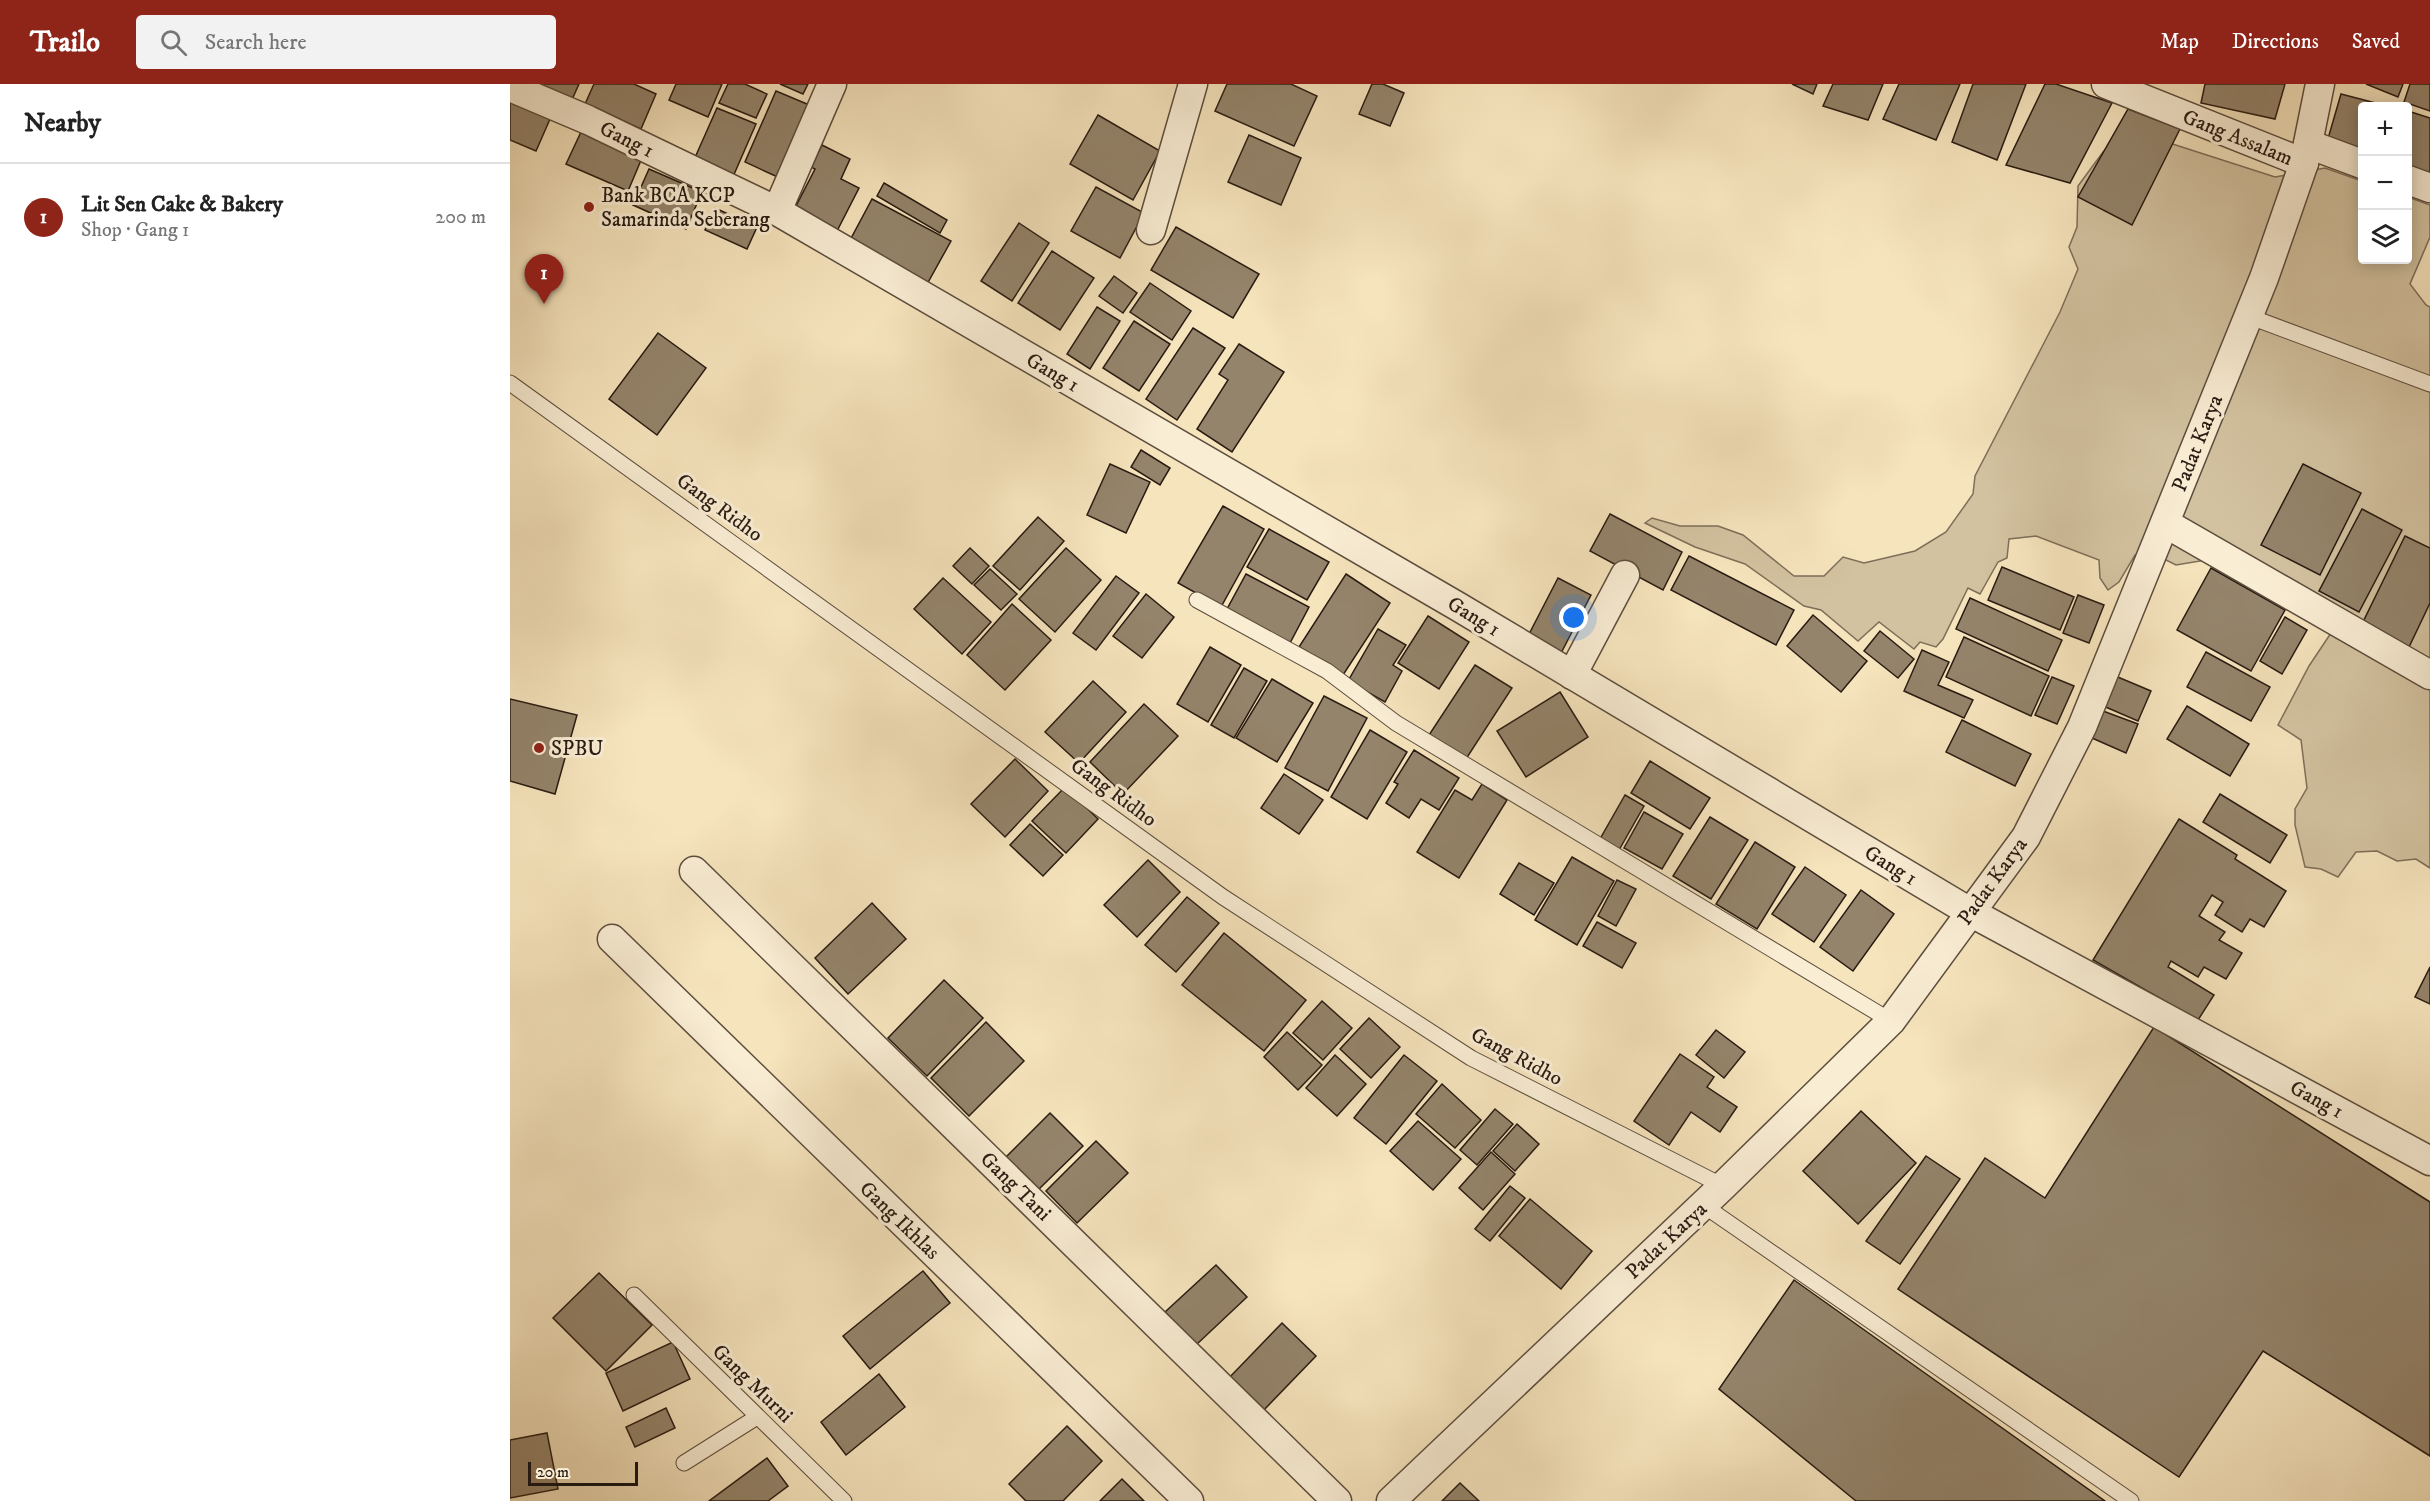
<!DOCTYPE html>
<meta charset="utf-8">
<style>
:root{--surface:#fff;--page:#f2f2f2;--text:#222;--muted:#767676;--line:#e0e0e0;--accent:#8f2418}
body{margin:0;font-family:"IM FELL DW Pica",serif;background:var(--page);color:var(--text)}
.controls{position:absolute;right:18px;top:18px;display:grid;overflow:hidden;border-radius:6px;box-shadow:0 3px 15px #0003}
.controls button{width:54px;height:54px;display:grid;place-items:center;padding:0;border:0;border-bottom:2px solid var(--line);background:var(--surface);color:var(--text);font:30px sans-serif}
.scale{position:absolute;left:18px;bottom:15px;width:110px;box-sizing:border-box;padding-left:6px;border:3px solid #291b12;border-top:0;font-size:16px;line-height:21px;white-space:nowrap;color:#291b12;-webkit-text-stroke:4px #f9edd4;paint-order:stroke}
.you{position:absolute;left:1064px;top:534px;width:21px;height:21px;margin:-15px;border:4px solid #fff;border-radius:50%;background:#1a73e8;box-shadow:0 0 0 9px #1a73e833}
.badge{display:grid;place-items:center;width:39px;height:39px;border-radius:50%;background:var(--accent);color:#fff;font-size:20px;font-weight:700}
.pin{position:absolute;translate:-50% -50px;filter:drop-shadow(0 2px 3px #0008)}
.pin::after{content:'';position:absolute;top:32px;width:21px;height:18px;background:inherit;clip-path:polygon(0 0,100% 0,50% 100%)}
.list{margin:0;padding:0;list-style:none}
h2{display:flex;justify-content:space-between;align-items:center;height:78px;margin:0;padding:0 24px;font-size:26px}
h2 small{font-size:20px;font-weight:400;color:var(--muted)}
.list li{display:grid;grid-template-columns:39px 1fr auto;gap:18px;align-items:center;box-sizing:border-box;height:108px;padding:0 24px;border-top:2px solid var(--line)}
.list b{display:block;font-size:22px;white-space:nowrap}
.list p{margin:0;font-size:20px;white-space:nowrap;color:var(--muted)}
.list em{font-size:20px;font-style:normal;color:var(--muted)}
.icon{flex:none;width:33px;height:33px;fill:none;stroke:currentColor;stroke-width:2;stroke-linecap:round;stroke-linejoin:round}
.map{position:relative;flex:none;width:1920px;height:1417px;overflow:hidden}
header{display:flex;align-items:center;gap:36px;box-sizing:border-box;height:84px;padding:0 30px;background:var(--accent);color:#fff}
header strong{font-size:28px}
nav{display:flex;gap:33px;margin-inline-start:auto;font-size:21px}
.search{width:420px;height:54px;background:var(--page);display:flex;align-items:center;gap:15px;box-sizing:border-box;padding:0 21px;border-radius:6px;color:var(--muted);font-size:22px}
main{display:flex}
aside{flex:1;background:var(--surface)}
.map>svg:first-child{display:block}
</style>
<header>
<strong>Trailo</strong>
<div class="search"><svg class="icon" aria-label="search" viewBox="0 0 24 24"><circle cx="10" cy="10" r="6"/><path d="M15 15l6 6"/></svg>Search here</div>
<nav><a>Map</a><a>Directions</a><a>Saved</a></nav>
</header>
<main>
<aside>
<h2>Nearby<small></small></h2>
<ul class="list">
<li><span class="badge">1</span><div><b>Lit Sen Cake &amp; Bakery</b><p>Shop · Gang 1</p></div><em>200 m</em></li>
</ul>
</aside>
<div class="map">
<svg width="1920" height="1417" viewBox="0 0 1920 1417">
<rect width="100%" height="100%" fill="#f6e4bd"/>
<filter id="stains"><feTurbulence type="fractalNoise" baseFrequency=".00333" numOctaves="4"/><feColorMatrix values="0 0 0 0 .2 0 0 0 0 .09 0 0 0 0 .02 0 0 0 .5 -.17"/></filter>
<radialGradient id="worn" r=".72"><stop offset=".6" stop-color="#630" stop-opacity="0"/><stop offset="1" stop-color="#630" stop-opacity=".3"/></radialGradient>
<polygon fill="#d3c2a0" stroke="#7e6e59" stroke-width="1.5" points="1616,45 1765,93 1815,84 1852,97 1852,176 1898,176 1898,113 1920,121 1920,153 1900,200 1916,221 1920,223 1920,784 1906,775 1887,777 1867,767 1846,768 1828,793 1811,785 1795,783 1785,741 1785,725 1797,704 1791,656 1768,641 1799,582 1823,546 1696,476 1666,481 1648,472 1625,471 1609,498 1598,506 1590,494 1589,476 1526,452 1499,455 1497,474 1488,478 1470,510 1458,504 1433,555 1426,563 1410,558 1404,565 1369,538 1348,557 1311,526 1294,522 1235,480 1185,463 1135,439 1142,434 1170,442 1208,442 1233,451 1284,492 1314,492 1333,473 1354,479 1405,467 1436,448 1463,410 1465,392 1550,228 1568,185 1559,163 1567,143 1568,102 1593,68"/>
<g fill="#94846b" stroke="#291b12" stroke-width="1.5">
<polygon points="13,0 69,0 60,20"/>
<polygon points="84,0 124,0 146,10 131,45 75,20"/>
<polygon points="166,0 212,0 198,33 159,16"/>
<polygon points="218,0 235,0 257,10 246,34 209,19"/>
<polygon points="270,0 298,0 293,10"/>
<polygon points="717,0 781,0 807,12 784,62 705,27"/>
<polygon points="862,0 873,0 894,9 880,42 849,30"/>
<polygon points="1282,0 1307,0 1303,10"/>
<polygon points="1323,0 1373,0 1358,36 1313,22"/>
<polygon points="1389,0 1450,0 1426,56 1373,35"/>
<polygon points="1463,0 1516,0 1487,76 1442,58"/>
<polygon points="1535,0 1546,0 1602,19 1560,99 1496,81"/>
<polygon points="1695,0 1775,0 1765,35 1691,19"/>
<polygon points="1856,0 1893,0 1888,13"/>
<polygon points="1900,0 1920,0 1920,27 1894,18"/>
<polygon points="0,7 44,26 26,67 0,56"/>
<polygon points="266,7 304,23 272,95 235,78"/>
<polygon points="1831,10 1877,22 1852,22 1852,75 1815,65"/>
<polygon points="207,24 246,40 222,95 183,78"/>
<polygon points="1618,25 1670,45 1622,141 1568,113"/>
<polygon points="1898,27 1920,34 1920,100 1898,93"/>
<polygon points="588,31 650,67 623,116 560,80"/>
<polygon points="71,48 132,74 118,107 56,80"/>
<polygon points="739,51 791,74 771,121 718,98"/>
<polygon points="312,61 340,75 331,95 349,104 327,147 284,126 305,85 301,83"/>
<polygon points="139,85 192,108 176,145 123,121"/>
<polygon points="374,99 437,136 430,149 367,112"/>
<polygon points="586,103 634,129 610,174 561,147"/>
<polygon points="362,115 441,157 416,202 338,160"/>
<polygon points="205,124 247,143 237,165 195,146"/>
<polygon points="509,139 539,159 502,217 471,197"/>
<polygon points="666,143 749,190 723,234 641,186"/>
<polygon points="542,167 584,194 550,246 508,219"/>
<polygon points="604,192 627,209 613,229 589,212"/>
<polygon points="640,199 681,227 662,256 620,228"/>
<polygon points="587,223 610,237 580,285 557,270"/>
<polygon points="624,237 660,260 629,307 593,284"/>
<polygon points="683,244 715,264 667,336 636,315"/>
<polygon points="148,249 196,284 147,351 99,315"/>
<polygon points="729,260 774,288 722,368 687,345 718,296 709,290"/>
<polygon points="631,366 660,384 650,401 621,383"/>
<polygon points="600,380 640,398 616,449 577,431"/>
<polygon points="1793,380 1851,409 1810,491 1751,461"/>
<polygon points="713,422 754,445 711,523 668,499"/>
<polygon points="1852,425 1892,446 1849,528 1809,507"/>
<polygon points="1100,430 1172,468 1153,506 1080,467"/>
<polygon points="528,433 554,457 510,506 483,482"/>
<polygon points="759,445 819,478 797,516 737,483"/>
<polygon points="1895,452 1920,464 1920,519 1899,563 1852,540"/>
<polygon points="460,464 479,482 462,500 443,482"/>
<polygon points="556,464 591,496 545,548 509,515"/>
<polygon points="1179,472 1284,526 1266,561 1161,506"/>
<polygon points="1492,483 1564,513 1550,546 1478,516"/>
<polygon points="1701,484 1775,526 1741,587 1667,546"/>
<polygon points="480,485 507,510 491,526 464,501"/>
<polygon points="736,490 799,523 780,559 717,525"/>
<polygon points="836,490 880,519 833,591 789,563"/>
<polygon points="606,492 629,509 586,566 563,549"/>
<polygon points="433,494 481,538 452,570 404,525"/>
<polygon points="1048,494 1081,511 1049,573 1016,556"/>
<polygon points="636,510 664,533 632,574 603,552"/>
<polygon points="1568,511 1594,521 1579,559 1553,549"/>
<polygon points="1460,514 1552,556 1538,587 1446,545"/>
<polygon points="502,520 541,556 495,606 457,571"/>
<polygon points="1303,531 1357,577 1331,608 1277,562"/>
<polygon points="918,532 959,558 929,605 888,579"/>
<polygon points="1775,533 1797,546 1772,590 1750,577"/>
<polygon points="868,545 896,561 883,581 892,587 875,618 838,597"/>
<polygon points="1370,547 1404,575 1388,594 1354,567"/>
<polygon points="1454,553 1539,592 1521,632 1436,593"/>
<polygon points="700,563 731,581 698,638 667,620"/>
<polygon points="1412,566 1439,578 1428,601 1463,616 1454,634 1394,607"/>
<polygon points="1696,568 1760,603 1741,637 1677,603"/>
<polygon points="965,581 1002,604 956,675 919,651"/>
<polygon points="734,584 757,597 724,654 701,641"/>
<polygon points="1603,591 1641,607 1628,637 1591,621"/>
<polygon points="1542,593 1564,602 1547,640 1525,631"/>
<polygon points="762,595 803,619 767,678 726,654"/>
<polygon points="583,597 616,628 569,679 535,648"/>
<polygon points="1050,608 1078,653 1016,693 987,647"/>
<polygon points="814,612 857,634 818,707 775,684"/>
<polygon points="0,615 67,631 45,710 0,697"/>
<polygon points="634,620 668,652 613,710 580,678"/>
<polygon points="1677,622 1739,660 1720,692 1657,655"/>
<polygon points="1593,627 1628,640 1616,669 1582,654"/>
<polygon points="1452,636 1521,670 1505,702 1436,668"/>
<polygon points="860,646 897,668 857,735 821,713"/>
<polygon points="904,666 949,694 929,726 911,715 899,734 876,719 888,700 884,698"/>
<polygon points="505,675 538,707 495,753 461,720"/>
<polygon points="1140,677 1200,714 1180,745 1121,709"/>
<polygon points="774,690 813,716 789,750 751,724"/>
<polygon points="972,700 997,716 949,794 907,768 945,706 962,716"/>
<polygon points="555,703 588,735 556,769 522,737"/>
<polygon points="1710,710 1777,751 1760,779 1693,738"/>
<polygon points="1115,711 1134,722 1109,766 1090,755"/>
<polygon points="1134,728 1173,750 1152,785 1114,764"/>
<polygon points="1200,733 1238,756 1201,815 1163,792"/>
<polygon points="1669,735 1727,771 1725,775 1776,807 1754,843 1740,835 1732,848 1705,831 1713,818 1702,811 1689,832 1715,848 1709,856 1732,869 1716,895 1694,883 1688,893 1661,877 1658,883 1704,911 1688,936 1583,876"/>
<polygon points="520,740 553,771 533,792 500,761"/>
<polygon points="1245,758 1285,783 1247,845 1206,820"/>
<polygon points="1062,773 1104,797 1067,861 1025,836"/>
<polygon points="638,776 670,808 627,853 594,821"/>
<polygon points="1009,779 1044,799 1024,831 990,810"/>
<polygon points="1295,783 1336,811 1304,858 1262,830"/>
<polygon points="1107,796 1126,805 1106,842 1088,832"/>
<polygon points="1351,806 1384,830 1343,887 1310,863"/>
<polygon points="677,813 709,839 666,888 635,861"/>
<polygon points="362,819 396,855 338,910 305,874"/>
<polygon points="1087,838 1126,859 1112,884 1073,862"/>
<polygon points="714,849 796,916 754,967 672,901"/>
<polygon points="1920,883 1920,920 1905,913"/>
<polygon points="434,896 473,934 417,992 378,954"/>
<polygon points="812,917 842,944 813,976 783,949"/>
<polygon points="859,934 890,963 861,994 830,965"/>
<polygon points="476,938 514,977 459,1032 421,994"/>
<polygon points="1644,943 1920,1118 1920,1372 1753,1267 1669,1393 1388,1205 1475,1074 1535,1114"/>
<polygon points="1206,946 1235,968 1214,994 1186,971"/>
<polygon points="777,948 812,981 788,1006 754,973"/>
<polygon points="1170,970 1204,993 1197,1003 1227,1023 1210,1048 1181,1028 1159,1061 1124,1037"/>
<polygon points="825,971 856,1000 827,1032 796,1004"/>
<polygon points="894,971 927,997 876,1060 844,1034"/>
<polygon points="932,1000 971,1036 945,1064 906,1030"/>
<polygon points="985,1025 1003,1040 967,1081 950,1066"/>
<polygon points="1351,1027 1406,1079 1348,1140 1293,1087"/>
<polygon points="540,1029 573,1062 527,1107 494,1075"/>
<polygon points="908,1037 951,1075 923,1106 880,1067"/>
<polygon points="1007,1040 1029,1060 1005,1087 983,1067"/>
<polygon points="586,1057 618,1089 567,1139 536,1107"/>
<polygon points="981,1068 1005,1090 973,1126 949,1104"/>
<polygon points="1416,1072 1450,1095 1390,1180 1356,1157"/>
<polygon points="1000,1102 1015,1114 980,1157 965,1145"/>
<polygon points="1020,1115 1082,1167 1051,1205 989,1152"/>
<polygon points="706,1181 737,1213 686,1261 655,1228"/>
<polygon points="413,1187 440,1219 360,1285 333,1252"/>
<polygon points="89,1189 142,1241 96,1287 43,1234"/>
<polygon points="1284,1196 1595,1417 1346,1417 1209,1305"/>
<polygon points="772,1239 806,1272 751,1329 717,1296"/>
<polygon points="163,1258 180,1295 113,1327 96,1289"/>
<polygon points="369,1290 395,1323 336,1371 311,1338"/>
<polygon points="156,1324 165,1344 125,1363 116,1343"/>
<polygon points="557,1342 592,1377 553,1417 516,1417 499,1400"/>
<polygon points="37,1349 48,1405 0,1414 0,1356"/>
<polygon points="257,1374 278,1402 258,1417 199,1417"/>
<polygon points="612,1395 634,1417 590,1417"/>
<polygon points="950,1399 969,1417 932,1417"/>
</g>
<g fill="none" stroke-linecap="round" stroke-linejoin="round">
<g stroke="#5c4d3d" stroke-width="17">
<g id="lane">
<polyline points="1738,232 1920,300"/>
<polyline points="0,299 713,813 961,974 1213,1102"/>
<polyline points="687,516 817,587 886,639 1381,937"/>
<polyline points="1193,1121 1621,1417"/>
<polyline points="124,1211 334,1417"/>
<polyline points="174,1379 247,1333"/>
</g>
</g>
<g stroke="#5c4d3d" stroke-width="31">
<g id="street">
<polyline points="1596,0 1794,79"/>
<polyline points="0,3 78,36 267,127 947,522 1460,828 1920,1077"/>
<polyline points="1798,60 1852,80"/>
<polyline points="1898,96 1920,104"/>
<polyline points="267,127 322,0"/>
<polyline points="641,146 683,0"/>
<polyline points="1655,439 1920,591"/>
<polyline points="1062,591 1115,491"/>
<polyline points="184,787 827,1417"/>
<polyline points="102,855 679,1417"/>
<polyline points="881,1417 1213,1102 1381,937 1516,753 1572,643 1754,194 1794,79 1810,0"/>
</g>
</g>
<use href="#lane" stroke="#f9edd4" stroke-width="15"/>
<use href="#street" stroke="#f9edd4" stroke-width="28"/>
</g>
<g fill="#8f2418" stroke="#f9edd4" stroke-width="2">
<circle cx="79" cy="123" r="6"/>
<circle cx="29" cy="664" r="6"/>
</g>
<g text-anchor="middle" stroke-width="6" stroke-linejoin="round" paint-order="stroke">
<g font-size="21" fill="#291b12" stroke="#f9edd4">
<text transform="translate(1728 53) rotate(22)" y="7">Gang Assalam</text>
<text transform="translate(117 55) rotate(26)" y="7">Gang 1</text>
<text transform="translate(543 288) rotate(30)" y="7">Gang 1</text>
<text transform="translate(1687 359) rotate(-68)" y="7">Padat Karya</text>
<text transform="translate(210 423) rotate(36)" y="7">Gang Ridho</text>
<text transform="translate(964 532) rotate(31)" y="7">Gang 1</text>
<text transform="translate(604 708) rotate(36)" y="7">Gang Ridho</text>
<text transform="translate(1381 781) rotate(31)" y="7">Gang 1</text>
<text transform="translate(1482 797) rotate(-54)" y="7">Padat Karya</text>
<text transform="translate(1007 972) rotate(28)" y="7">Gang Ridho</text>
<text transform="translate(1807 1015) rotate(28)" y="7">Gang 1</text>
<text transform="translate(506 1102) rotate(44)" y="7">Gang Tani</text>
<text transform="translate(390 1136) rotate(44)" y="7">Gang Ikhlas</text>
<text transform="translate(1156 1156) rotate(-43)" y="7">Padat Karya</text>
<text transform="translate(243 1299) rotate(44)" y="7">Gang Murni</text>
</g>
<g font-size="21" fill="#291b12" stroke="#f9edd4" text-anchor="start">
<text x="91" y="118">Bank BCA KCP<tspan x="91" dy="24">Samarinda Seberang</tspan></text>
<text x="41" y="671">SPBU</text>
</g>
</g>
<rect width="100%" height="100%" filter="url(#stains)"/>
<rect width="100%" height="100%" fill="url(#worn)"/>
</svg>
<div class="controls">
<button>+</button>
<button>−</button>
<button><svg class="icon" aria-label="layers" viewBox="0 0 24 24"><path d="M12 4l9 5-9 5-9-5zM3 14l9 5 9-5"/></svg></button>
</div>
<div class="scale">20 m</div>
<div class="you"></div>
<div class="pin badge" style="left:34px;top:220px">1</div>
</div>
</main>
